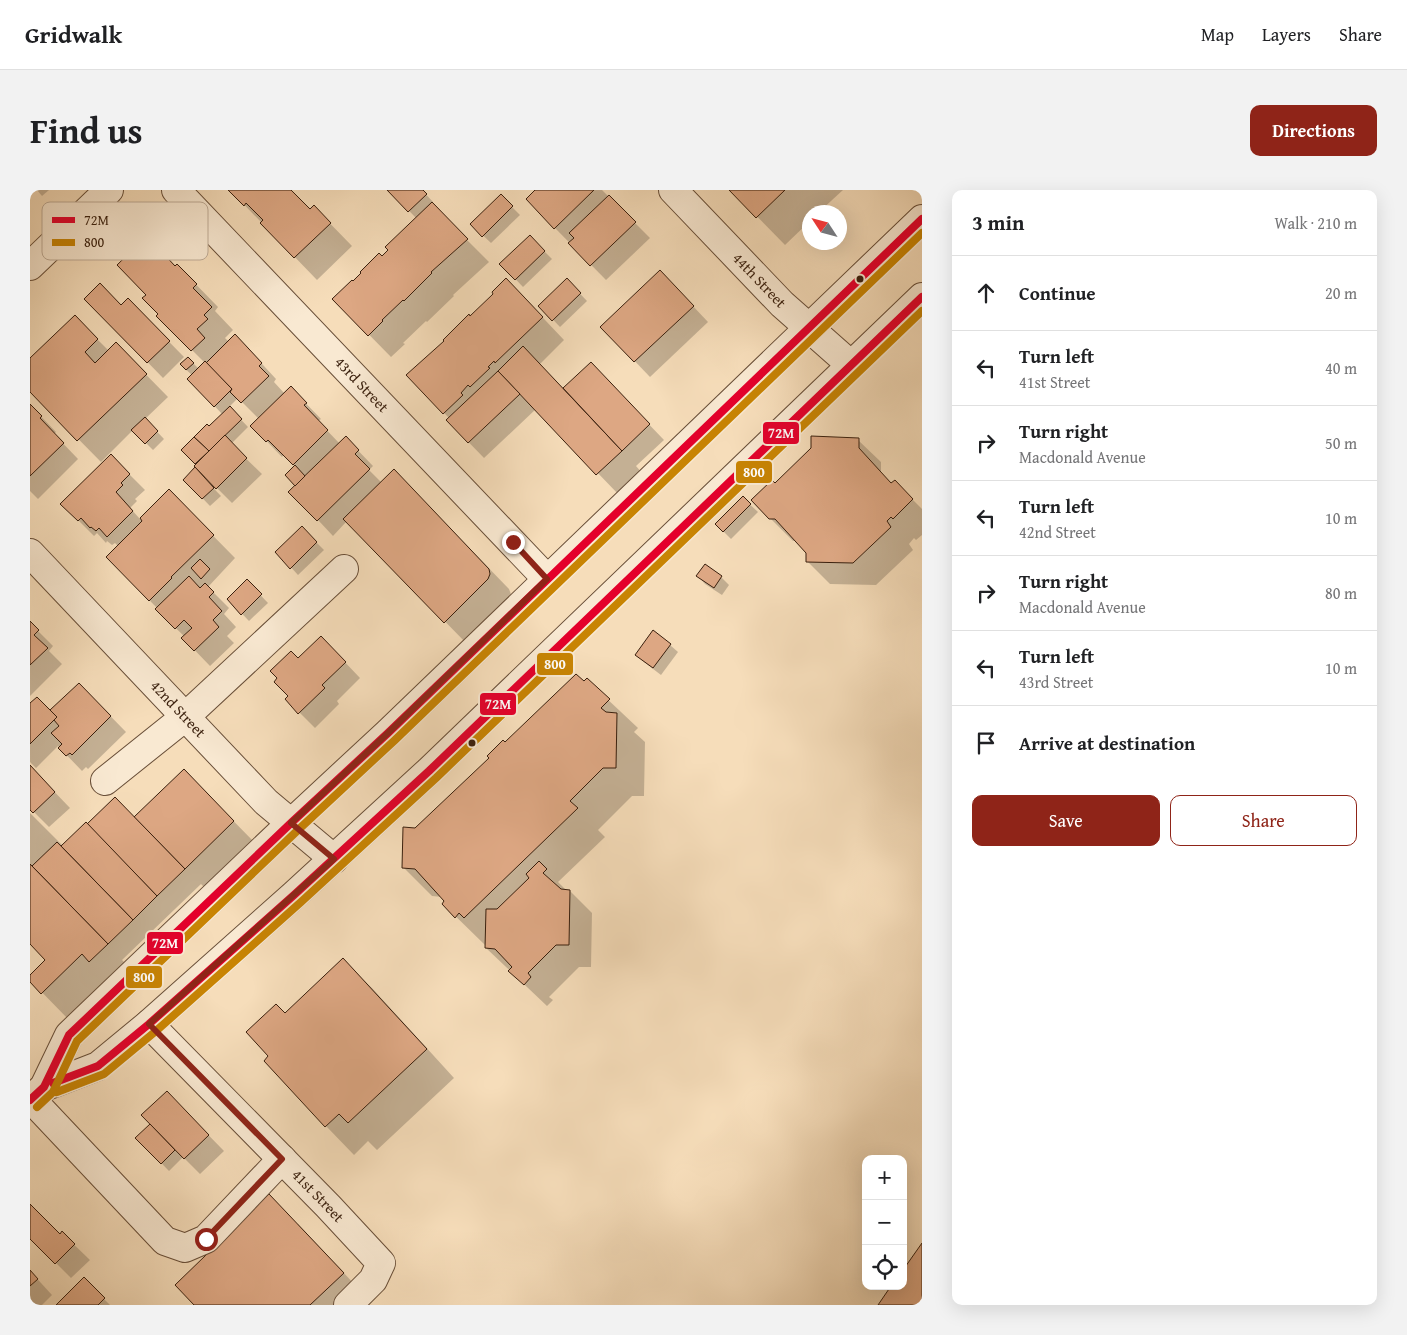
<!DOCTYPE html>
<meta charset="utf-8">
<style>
:root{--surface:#fff;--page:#f2f2f2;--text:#202124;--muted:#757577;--line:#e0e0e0;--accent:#8f2418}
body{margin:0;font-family:"Gentium Book Plus",serif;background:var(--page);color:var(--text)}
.controls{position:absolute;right:15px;bottom:15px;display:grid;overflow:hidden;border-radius:10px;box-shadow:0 5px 20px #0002}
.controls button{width:45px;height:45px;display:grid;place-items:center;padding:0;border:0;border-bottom:1px solid var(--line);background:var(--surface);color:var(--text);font:25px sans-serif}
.compass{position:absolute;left:772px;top:15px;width:45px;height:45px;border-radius:50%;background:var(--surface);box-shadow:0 5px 20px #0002;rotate:306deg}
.stop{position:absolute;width:15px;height:15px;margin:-11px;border:4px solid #8f2418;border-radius:50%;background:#fff}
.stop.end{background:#8f2418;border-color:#fff;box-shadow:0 1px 5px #0008}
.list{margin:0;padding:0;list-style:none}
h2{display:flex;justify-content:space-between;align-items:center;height:65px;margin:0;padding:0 20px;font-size:21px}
h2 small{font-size:16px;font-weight:400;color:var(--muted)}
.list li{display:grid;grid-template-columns:32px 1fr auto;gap:15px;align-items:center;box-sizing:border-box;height:75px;padding:0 20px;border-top:1px solid var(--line)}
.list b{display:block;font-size:19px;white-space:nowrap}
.list p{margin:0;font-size:16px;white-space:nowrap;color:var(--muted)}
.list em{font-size:16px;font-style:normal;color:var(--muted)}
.actions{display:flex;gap:10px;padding:15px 20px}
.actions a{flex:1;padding:11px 0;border:1px solid var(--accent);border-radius:10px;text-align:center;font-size:18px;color:var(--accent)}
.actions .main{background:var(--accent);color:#fff}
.icon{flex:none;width:28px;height:28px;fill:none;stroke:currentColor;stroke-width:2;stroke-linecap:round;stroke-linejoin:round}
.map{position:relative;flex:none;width:892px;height:1115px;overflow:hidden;border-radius:10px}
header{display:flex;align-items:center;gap:30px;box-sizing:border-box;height:70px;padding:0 25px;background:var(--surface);border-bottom:1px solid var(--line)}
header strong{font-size:24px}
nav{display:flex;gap:28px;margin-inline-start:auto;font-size:18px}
.intro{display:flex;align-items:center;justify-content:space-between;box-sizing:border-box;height:120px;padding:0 30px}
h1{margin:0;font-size:35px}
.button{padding:12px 22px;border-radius:10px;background:var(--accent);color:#fff;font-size:18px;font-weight:700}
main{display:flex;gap:30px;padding:0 30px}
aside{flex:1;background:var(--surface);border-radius:10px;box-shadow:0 5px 20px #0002}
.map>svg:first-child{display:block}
</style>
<header>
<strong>Gridwalk</strong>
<nav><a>Map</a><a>Layers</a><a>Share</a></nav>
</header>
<div class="intro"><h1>Find us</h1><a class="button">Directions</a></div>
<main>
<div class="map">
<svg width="892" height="1115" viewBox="0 0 892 1115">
<rect width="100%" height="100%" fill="#f6ddba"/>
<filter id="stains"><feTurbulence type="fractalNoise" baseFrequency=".004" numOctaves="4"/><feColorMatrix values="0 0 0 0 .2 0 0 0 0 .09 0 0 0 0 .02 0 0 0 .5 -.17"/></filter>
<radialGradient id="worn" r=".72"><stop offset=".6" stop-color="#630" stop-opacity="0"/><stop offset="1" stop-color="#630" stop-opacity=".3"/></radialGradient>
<g fill="#0003">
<polygon points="7,0 19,0 12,6"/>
<polygon points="200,0 260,0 280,21 284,17 322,56 287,90"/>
<polygon points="359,0 392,0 403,12 401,14 459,72 423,105 424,106 397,132 396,131 373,153 375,154 361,167 304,109 352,68 386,28"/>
<polygon points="506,0 572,0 620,48 576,90 525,38"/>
<polygon points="701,0 813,0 789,22 779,22 779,32 755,55"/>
<polygon points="471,6 490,25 461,53 441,34"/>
<polygon points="500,47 522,69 493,97 471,74"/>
<polygon points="147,75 188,117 185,121 203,140 195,148 199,152 220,161 246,189 244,192 255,204 261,198 291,229 288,231 310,254 316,248 343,276 339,280 352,293 386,303 479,399 482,407 437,454 317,331 303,346 288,330 267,296 257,285 266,276 254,264 252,267 222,236 229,229 208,208 199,217 218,237 201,254 232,284 202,313 165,276 167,274 153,260 179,238 193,225 159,189 163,186 151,175 158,168 169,179 175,173 128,126 145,77"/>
<polygon points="537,90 557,111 530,137 510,116"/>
<polygon points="645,97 678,132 620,187 572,137"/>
<polygon points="56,109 92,116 98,110 154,167 133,188"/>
<polygon points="498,112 534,150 510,174 534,199 561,174 634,250 606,276 613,284 590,306 506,219 454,268 417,230 419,228 378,186 440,127"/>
<polygon points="45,127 79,161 86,154 138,207 115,229 134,249 123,260 103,240 71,272 0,200 0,170"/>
<polygon points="0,215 26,242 24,244 48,269 8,309 0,301"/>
<polygon points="828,250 851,272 851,282 862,294 865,292 892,319 892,345 886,350 884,348 879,354 883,360 846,395 800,394 777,371 777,362 767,351 763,351 722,310 745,294"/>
<polygon points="81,266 115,300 105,309 107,311 100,318 110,329 139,301 205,368 178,397 199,418 194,424 206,437 197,446 204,453 180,476 153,448 155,447 126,419 127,418 77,367 88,356 85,353 82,355 77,351 76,353 67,343 64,346 32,314"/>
<polygon points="165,279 191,306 180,316 155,290"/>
<polygon points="713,308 728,322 701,349 686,334"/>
<polygon points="272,338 294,360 268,385 247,362"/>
<polygon points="675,376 691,387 699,395 692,405 675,394 668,386"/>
<polygon points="217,391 238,413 219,431 198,409"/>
<polygon points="0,433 23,456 19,461 32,474 0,506"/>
<polygon points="291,447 330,488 307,511 309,514 285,538 257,510 260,506 268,470"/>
<polygon points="640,455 648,462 631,485 614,472 607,465"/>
<polygon points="557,490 608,538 604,542 615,552 614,606 602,606 568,640 575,647 528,692 537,701 540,701 562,723 561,777 549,777 519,807 523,810 517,816 456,758 456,754 455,755 413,714 416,711 412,707 402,706 374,678 385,640 475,554"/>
<polygon points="49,494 96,542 58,579 56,577 52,581 28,556 6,578 0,572 0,515 20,522"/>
<polygon points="15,592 40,618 19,637 0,618"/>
<polygon points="176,603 226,654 178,701 171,694 92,770 105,783 40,831 0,790 0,787 17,770 0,752 0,623 33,656"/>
<polygon points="313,770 342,798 424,888 347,960 338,951 324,965 296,936 236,871 240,866 255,824"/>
<polygon points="152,918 194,961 170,984 153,967 139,981 107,948 126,938"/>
<polygon points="0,1015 30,1046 32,1043 60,1070 41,1088 0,1047"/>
<polygon points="268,1034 341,1112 338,1115 166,1115"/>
<polygon points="0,1081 22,1105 12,1115 0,1115"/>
<polygon points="54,1089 80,1115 27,1115"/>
</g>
<g fill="#dda783" stroke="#391f0d">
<polygon points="198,0 261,0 280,19 284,15 301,33 264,68 230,33 233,30 216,13 214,16"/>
<polygon points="357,0 393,0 397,4 378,22"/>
<polygon points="505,0 564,0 524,39 496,9"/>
<polygon points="699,0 755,0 726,28"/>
<polygon points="471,4 483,16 452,47 440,34"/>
<polygon points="579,5 606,32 560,76 538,53 544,48 539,43"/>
<polygon points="402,12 438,49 401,82 402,83 374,111 373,110 352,130 353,131 338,146 302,109 322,90 323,91 331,83 330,82 349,63 352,66 358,60 355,57"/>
<polygon points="500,45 515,61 485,90 469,74"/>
<polygon points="117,46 145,76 147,74 167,94 163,98 182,117 174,125 178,129 167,139 175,148 161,161 126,126 128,124 112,108 116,105 87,75"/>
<polygon points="630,80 664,116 604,172 570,137"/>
<polygon points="476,88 513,127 465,173 464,171 458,177 460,178 440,197 438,195 431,203 433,205 413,224 376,185 414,151 413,150 439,124 440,126 463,104 462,102"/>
<polygon points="537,88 551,103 522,131 508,116"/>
<polygon points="70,93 91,115 98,108 140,151 117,173 54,109"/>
<polygon points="45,125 68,149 55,162 65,173 86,152 117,184 47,251 0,202 0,168"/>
<polygon points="205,144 232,173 229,176 239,186 211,213 200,202 202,199 176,173"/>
<polygon points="493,156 592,261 566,285 468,181"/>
<polygon points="158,167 164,173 156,180 150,174"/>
<polygon points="175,171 202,199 184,217 157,189"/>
<polygon points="561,172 620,234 592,261 533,198"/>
<polygon points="468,181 490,204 438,253 416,230"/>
<polygon points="261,196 277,213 274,215 298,240 263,275 238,250 236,252 220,236"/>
<polygon points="0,214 12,226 10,228 34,253 0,286"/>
<polygon points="200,216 212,229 179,261 164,247 177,234 179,236"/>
<polygon points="115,227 128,241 115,254 101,240"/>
<polygon points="195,245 217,268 186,299 164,276"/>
<polygon points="316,246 329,260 325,264 340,279 287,331 258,302"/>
<polygon points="781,246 829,248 829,258 861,293 865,290 883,309 863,329 861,327 857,331 861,337 823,373 776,372 776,363 745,329 739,329 721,310 742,290 745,293 781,258"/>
<polygon points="164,247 179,261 165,274 151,260"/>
<polygon points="81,264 100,284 91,293 93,295 86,302 103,321 77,347 69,338 66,341 61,337 60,338 51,328 48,331 30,314"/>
<polygon points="265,275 275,286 265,296 255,285"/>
<polygon points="165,277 184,298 172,309 153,290"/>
<polygon points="364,279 459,379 460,384 458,389 414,433 313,329"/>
<polygon points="139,299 184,345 141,387 142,388 119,411 76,367 112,331 110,328"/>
<polygon points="713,306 721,314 693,342 685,334"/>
<polygon points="272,336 287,352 260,379 245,362"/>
<polygon points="170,369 180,379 171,389 161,378"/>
<polygon points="675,374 692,386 684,398 666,386"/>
<polygon points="159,386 170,398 175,393 184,402 179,407 192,421 183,430 189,437 164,461 151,448 162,438 154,430 145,439 125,419"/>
<polygon points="217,389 232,404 211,425 197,409"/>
<polygon points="0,431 9,440 4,445 18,458 0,475"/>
<polygon points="623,440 641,454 623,478 605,465"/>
<polygon points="291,446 316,472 292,495 295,498 268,524 255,509 258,506 244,492 247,488 240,481 261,461 268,468"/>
<polygon points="546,484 554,491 557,488 580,509 571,518 576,522 587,523 586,578 573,578 540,611 548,618 434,728 429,723 425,728 412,714 414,711 385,679 372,678 373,637 385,638 459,568 457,566 473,550 475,552"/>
<polygon points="49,493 81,526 42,565 40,563 36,566 28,558 32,554 21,543 29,536 24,530 27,527 20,520"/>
<polygon points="7,507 27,527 0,554 0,513"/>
<polygon points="0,575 25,602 3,623 0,620"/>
<polygon points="154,579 204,631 155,679 104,627"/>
<polygon points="85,607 155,679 127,706 57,634"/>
<polygon points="56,632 127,706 103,730 31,656"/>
<polygon points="27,652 103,730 78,754 2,676"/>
<polygon points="509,671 517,679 513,683 531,699 540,700 539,755 526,755 498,783 501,787 494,795 478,781 482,777 465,759 455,758 456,719 467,719 499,688 496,684"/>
<polygon points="0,674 78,754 59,772 52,764 11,804 0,792 0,785 15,770 0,754"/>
<polygon points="313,768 397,859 318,933 309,924 295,937 234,871 238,866 216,842 246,814 255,823"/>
<polygon points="137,901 179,945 154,969 111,925"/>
<polygon points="120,934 145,960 131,974 105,948"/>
<polygon points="239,1004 314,1083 280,1115 164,1115 145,1095"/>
<polygon points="0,1014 30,1044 32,1041 45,1054 25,1074 0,1049"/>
<polygon points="892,1053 892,1115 848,1115 861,1096 873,1096 873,1080"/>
<polygon points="0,1080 8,1089 0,1096"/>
<polygon points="54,1087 75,1108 68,1115 26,1115"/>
</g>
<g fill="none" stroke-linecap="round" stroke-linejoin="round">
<g stroke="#684e38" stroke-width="30">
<g id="minor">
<path id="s1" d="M146,0L517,389"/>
<path id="s2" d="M643,0L752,114L821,175"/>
<polyline points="0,76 79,0"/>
<path id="s3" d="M0,363L236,612L304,669"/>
<polyline points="75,591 155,527 314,379"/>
<path id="s4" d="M119,834L298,1016L351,1073L343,1090L318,1115"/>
<polyline points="14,897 68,876 119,834 264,705 399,581 892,107"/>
<polyline points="1,909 135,1051 155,1058 176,1049 252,969"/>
<polyline points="0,910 14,897 39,845 261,633 358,543 892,29"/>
</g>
</g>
<use href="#minor" stroke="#f9e9d2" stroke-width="28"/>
<g stroke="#f9e9d2" stroke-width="11">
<g id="bus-1">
<polyline points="23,893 68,876 119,834 264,705 399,581 892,107"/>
<polyline points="0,910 14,897 39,845 261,633 358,543 892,29"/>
</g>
</g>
<g stroke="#f9e9d2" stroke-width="11">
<g id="bus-2">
<polyline points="27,902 74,884 126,841 271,712 406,588 892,121"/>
<polyline points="7,917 23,902 47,851 268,640 365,550 892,43"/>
</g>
</g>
<use href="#bus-1" stroke="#e4002b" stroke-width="8"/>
<use href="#bus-2" stroke="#c88403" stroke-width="8"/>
</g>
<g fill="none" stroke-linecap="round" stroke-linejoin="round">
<polyline stroke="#8f2418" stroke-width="6" points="176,1049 252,969 119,834 304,669 261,633 358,543 517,389 483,352"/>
</g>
<g fill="#391f0d" stroke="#f9e9d2" stroke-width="2">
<circle cx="830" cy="89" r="4.5"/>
<circle cx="442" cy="553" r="4.5"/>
</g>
<g text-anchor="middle" stroke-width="4" stroke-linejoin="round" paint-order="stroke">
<g font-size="15" fill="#391f0d" stroke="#f9e9d2">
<text dy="5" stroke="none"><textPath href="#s2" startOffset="125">44th Street</textPath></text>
<text dy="5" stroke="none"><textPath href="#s1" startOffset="269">43rd Street</textPath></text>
<text dy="5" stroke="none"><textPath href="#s3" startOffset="215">42nd Street</textPath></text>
<text dy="5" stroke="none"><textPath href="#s4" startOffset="241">41st Street</textPath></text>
</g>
</g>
<rect x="12" y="12" width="166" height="58" rx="8" fill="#f9e9d2" stroke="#bfac97" stroke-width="1"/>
<rect x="22" y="27" width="23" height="6" fill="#e4002b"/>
<rect x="22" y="49" width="23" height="7" fill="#c88403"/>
<g font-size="14" fill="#391f0d">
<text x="54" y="35">72M</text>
<text x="54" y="57">800</text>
</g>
<g stroke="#f9e9d2" stroke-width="2">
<rect x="732" y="231" width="38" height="24" rx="5" fill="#e4002b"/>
<rect x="705" y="270" width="38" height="24" rx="5" fill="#c88403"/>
<rect x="506" y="462" width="38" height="24" rx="5" fill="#c88403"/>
<rect x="449" y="502" width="38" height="24" rx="5" fill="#e4002b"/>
<rect x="116" y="741" width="38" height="24" rx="5" fill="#e4002b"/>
<rect x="95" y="775" width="38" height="24" rx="5" fill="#c88403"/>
</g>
<g font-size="14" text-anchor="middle" font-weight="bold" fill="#fff">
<text x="751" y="248">72M</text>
<text x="724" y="287">800</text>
<text x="525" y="479">800</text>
<text x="468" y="519">72M</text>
<text x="135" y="758">72M</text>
<text x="114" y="792">800</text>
</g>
<rect width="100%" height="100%" filter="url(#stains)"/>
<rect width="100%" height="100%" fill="url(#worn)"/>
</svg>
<div class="controls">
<button>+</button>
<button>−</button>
<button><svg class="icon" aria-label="locate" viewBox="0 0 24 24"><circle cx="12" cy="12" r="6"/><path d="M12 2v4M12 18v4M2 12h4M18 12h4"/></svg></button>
</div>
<svg class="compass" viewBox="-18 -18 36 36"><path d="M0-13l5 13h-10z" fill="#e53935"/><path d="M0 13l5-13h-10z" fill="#757577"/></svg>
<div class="stop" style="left:176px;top:1049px"></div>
<div class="stop end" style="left:483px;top:352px"></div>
</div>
<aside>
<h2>3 min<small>Walk · 210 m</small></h2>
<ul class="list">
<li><svg class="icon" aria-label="ahead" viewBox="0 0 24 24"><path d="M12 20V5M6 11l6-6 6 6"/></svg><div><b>Continue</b></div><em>20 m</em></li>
<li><svg class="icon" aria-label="left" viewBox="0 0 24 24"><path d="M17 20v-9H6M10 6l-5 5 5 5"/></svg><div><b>Turn left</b><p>41st Street</p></div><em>40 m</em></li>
<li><svg class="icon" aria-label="right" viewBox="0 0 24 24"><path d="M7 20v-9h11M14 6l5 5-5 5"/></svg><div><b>Turn right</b><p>Macdonald Avenue</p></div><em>50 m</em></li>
<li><svg class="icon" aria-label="left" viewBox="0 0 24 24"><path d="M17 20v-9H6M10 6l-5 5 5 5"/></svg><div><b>Turn left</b><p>42nd Street</p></div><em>10 m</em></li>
<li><svg class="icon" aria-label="right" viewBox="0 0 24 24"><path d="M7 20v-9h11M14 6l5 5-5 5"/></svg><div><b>Turn right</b><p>Macdonald Avenue</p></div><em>80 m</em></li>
<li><svg class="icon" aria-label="left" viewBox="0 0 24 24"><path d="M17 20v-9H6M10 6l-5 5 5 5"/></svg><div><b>Turn left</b><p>43rd Street</p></div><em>10 m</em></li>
<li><svg class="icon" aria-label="arrive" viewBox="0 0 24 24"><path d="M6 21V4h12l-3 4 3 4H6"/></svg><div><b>Arrive at destination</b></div></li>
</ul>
<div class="actions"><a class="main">Save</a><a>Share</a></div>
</aside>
</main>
